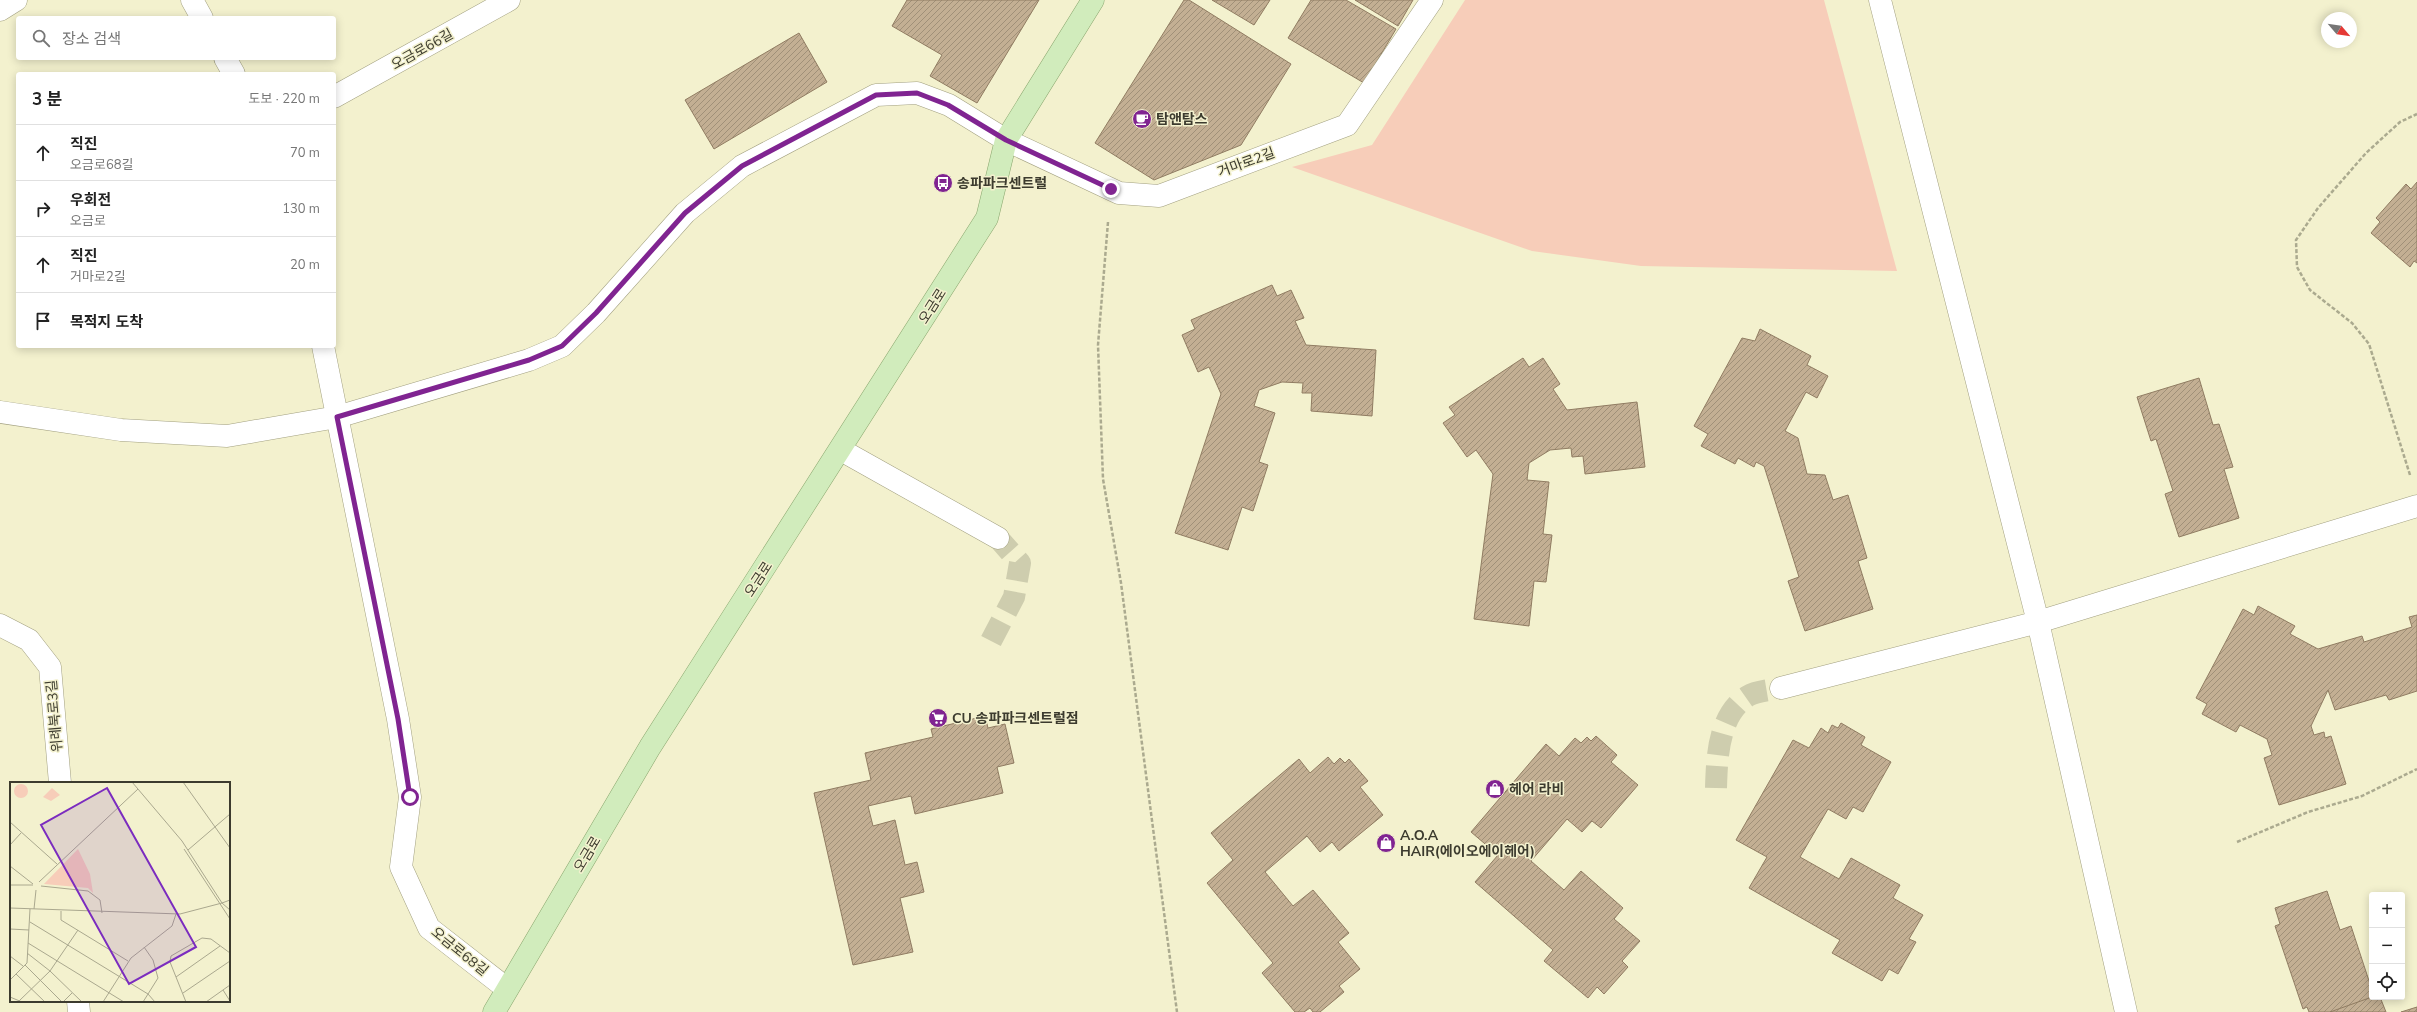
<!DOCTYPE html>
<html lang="ko">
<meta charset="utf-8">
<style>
:root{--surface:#fff;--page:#f6f6f6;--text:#222;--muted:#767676;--line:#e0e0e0}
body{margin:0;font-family:"Nunito Sans","Noto Sans KR",sans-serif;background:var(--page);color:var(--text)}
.controls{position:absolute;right:12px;bottom:12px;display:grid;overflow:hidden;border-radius:4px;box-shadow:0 2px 10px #0003}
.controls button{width:36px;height:36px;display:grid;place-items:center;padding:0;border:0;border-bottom:1px solid var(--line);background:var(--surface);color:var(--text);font:20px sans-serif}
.compass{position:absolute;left:2321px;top:12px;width:36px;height:36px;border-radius:50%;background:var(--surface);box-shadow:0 2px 10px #0003;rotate:119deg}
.stop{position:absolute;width:12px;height:12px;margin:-9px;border:3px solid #802491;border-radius:50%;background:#fff}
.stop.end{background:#802491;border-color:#fff;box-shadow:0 1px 4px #0008}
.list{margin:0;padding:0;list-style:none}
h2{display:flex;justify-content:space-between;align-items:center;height:52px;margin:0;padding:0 16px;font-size:17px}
h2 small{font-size:13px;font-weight:400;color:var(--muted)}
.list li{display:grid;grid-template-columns:26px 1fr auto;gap:12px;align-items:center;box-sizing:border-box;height:56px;padding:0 16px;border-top:1px solid var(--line)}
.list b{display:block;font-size:15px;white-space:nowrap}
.list p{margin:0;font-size:13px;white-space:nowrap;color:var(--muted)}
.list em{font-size:13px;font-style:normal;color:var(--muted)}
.icon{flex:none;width:22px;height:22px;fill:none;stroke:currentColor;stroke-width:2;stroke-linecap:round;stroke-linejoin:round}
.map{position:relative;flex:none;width:2417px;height:1012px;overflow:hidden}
.search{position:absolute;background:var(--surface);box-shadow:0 2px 10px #0003;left:16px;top:16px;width:320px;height:44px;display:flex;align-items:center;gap:10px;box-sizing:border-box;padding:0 14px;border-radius:4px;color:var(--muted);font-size:15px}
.panel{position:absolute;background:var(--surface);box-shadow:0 2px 10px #0003;left:16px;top:72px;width:320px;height:276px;border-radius:4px}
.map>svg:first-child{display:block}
</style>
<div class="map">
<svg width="2417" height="1012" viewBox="0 0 2417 1012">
<defs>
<pattern id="building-hatch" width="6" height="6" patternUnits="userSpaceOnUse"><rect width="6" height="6" fill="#c3af93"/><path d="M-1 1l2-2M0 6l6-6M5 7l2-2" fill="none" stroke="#a09078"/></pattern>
</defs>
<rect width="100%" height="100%" fill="#f3f1ce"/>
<polygon fill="#f7cdb9" points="1465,0 1824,0 1897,271 1641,266 1532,251 1292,167 1372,145"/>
<g fill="url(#building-hatch)" stroke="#907c62">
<polygon points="907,0 1039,0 977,103 930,76 942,55 892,26"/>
<polygon points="1184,0 1189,0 1291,64 1241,145 1154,180 1095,143"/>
<polygon points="1212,0 1270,0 1254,25"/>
<polygon points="1311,0 1346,0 1396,29 1364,83 1288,38"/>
<polygon points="1355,0 1413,0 1398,26"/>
<polygon points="799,33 827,82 714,149 685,100"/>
<polygon points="2417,182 2417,263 2414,261 2410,267 2371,233 2380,222 2376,218 2406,184 2411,189"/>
<polygon points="1272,285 1277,296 1291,290 1304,318 1295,321 1306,345 1376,350 1372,416 1311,411 1312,393 1302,393 1303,383 1282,382 1259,390 1254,406 1275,413 1259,462 1268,465 1253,511 1242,507 1228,550 1175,533 1221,394 1209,367 1198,372 1182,335 1195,329 1191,320"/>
<polygon points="1760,329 1811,356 1807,365 1828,376 1817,398 1806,392 1785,431 1798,438 1807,474 1825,475 1833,500 1848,495 1867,558 1858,561 1873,609 1805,631 1788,581 1799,577 1764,466 1756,462 1754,467 1738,458 1735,464 1701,446 1708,434 1694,426 1742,338 1755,341"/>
<polygon points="1523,358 1529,367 1543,358 1560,384 1553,389 1567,410 1637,402 1645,467 1585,474 1583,456 1572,457 1571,448 1550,450 1529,463 1527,480 1549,482 1543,534 1552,535 1546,582 1534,581 1529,626 1474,619 1493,474 1476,450 1467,457 1443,423 1455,415 1449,407"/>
<polygon points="2199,378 2213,425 2219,424 2233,467 2224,469 2239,518 2179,537 2165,494 2173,491 2156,439 2151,441 2137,397"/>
<polygon points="2258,606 2295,626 2290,634 2318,649 2362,636 2364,642 2412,627 2409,617 2417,615 2417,691 2389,700 2386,695 2335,710 2328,690 2311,726 2314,735 2324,732 2325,738 2331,736 2346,784 2279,805 2264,758 2272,755 2267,739 2240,725 2236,732 2202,714 2207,704 2196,698 2243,609 2254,615"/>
<polygon points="985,716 988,728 1005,724 1014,763 997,767 1003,793 915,814 911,796 868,806 873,826 895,820 905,865 917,862 924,892 900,898 913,952 853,965 814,793 871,780 865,753 933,737 931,729"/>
<polygon points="1841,723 1865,737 1861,745 1891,762 1863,812 1853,807 1846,819 1828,809 1800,857 1839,879 1851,858 1900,885 1893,898 1923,915 1909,939 1916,942 1898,974 1889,969 1882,981 1832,953 1840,940 1749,888 1767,857 1736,840 1793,740 1809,748 1821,728 1828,733 1832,725 1838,728"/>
<polygon points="1596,736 1617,755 1611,762 1638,785 1601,828 1592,821 1582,832 1567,819 1531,861 1564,890 1581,871 1623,908 1614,919 1640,941 1622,961 1628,967 1604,994 1597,987 1588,998 1544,961 1553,950 1475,882 1498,855 1471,832 1546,744 1559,756 1575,738 1581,743 1587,737 1591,741"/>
<polygon points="1328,757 1334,764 1340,758 1345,763 1349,759 1368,781 1360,787 1383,815 1339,851 1332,842 1320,852 1307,836 1265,872 1293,906 1313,890 1349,933 1338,942 1360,969 1339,986 1344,992 1320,1012 1313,1012 1310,1008 1304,1012 1295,1012 1262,973 1273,963 1207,883 1233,860 1211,833 1299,759 1310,773"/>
<polygon points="2327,891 2340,930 2351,926 2372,990 2372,997 2374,997 2379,1012 2309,1012 2307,1007 2303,1009 2275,926 2280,924 2275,908"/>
<polygon points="2372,997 2380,997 2386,1012 2330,1012"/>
<polygon points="2417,1007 2417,1012 2401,1012"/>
</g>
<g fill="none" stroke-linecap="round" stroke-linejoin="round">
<g stroke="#cecdae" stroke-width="22" stroke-dasharray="22 11" stroke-linecap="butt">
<polyline points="991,641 1014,597 1020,563 998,538"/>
<path d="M1716,788C1717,757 1718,715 1748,696C1756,691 1771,690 1781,688"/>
</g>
<g stroke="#a2a080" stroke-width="23">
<g id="minor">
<polyline points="192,0 202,18"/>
<polyline points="1880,0 2038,622 2126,1012"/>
<polyline points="0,10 16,0"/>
<polyline points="225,58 234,74"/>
<polyline points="334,97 509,0"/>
<polyline points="323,346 398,719 410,797 401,867 429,928 506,988"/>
<polyline points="0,412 121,430 227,436 337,417 529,360 562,346 596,313 685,213 742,166 876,95 917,93 949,105 1006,140 1119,193 1159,196 1347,125 1432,0"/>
<polyline points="841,450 998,538"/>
<polyline points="0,625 29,640 50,667 60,783"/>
<polyline points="1781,688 2038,622 2417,506"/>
<polyline points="78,1001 79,1012"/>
</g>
</g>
<g stroke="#89a66e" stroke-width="23">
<polyline id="major" points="494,1012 650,747 987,218 1006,140 1093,0"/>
</g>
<g stroke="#abaa8f" stroke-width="2.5" stroke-dasharray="4 2" stroke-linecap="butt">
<polyline points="1108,222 1098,345 1103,479 1121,583 1177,1012"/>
<polyline points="2410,475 2369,344 2352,323 2310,290 2297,267 2296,240 2318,208 2366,153 2400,122 2417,114"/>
<polyline points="2237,842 2308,812 2362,796 2417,769"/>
</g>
<use href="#minor" stroke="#fff" stroke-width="22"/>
<use href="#major" stroke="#d1ecbc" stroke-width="22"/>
</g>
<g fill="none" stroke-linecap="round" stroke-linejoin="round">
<polyline stroke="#802491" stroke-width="5" points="410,797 398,719 337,417 529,360 562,346 596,313 685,213 742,166 876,95 917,93 948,105 1006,140 1111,189"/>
</g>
<defs>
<g id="cafe-disc" transform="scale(1)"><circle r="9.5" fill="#802491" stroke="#f3f1ce"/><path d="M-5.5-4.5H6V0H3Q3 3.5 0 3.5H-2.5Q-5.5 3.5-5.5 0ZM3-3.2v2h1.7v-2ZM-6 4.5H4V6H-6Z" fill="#fff"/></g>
<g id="bus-disc" transform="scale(1)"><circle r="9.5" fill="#802491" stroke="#f3f1ce"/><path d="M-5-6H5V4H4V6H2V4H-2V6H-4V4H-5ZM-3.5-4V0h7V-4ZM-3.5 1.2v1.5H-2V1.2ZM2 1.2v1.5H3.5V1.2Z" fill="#fff"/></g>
<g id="supermarket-disc" transform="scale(1)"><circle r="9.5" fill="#802491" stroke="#f3f1ce"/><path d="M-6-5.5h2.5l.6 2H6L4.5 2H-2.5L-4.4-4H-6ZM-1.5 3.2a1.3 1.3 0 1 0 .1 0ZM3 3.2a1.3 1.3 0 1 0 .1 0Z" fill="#fff"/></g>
<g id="shop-disc" transform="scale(1)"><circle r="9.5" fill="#802491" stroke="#f3f1ce"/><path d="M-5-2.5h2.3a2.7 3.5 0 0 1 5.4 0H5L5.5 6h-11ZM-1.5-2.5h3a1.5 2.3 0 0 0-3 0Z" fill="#fff"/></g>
</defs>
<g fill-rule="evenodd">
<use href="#cafe-disc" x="1142" y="119"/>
<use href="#bus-disc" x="943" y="183"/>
<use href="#supermarket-disc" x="938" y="718"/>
<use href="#shop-disc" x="1495" y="789"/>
<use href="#shop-disc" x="1386" y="843"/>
</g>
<g text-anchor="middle" stroke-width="3" stroke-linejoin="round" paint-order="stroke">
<g font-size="14" fill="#3c3b2e" stroke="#f3f1ce">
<text transform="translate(422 49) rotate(-29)" y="5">오금로66길</text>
<text transform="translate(1246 162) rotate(-20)" y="5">거마로2길</text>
<text transform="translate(932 306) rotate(-58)" y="5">오금로</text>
<text transform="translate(758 579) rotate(-57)" y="5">오금로</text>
<text transform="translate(54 716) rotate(-95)" y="5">위례북로3길</text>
<text transform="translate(587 854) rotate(-59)" y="5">오금로</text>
<text transform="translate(460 951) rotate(39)" y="5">오금로68길</text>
</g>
<g font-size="14" font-weight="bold" fill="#3c3b2e" stroke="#f3f1ce" text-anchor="start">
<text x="1156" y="124">탐앤탐스</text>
<text x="957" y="188">송파파크센트럴</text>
<text x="952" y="723">CU 송파파크센트럴점</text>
<text x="1509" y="794">헤어 라비</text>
<text x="1400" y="840">A.O.A<tspan x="1400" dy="16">HAIR(에이오에이헤어)</tspan></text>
</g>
</g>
<g transform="translate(10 782)">
<rect width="220" height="220" fill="#f3f1ce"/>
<path d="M4 9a7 7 0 1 1 14 0a7 7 0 1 1-14 0ZM68,67L80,92L83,111L78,106L34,102Z" fill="#f7cdb9"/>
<path d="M42,6L50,13L41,19L33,15Z" fill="#f7cdb9"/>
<path fill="none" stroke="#aaa88e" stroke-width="1" d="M122,0L172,59L212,121L220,118M173,0L220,66M0,40L47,82M0,63L11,51M174,67L220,137M178,68L220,32M0,84L23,102M29,100L128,7M0,103H23M31,104L78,109L90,118L92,131M0,126L170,132L212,121L220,128M24,127L26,108M51,129V138L118,179M20,140L138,212L145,220M0,147L19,148M18,161L114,220M17,171L40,189L72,220M0,174L13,184M15,183L52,220M6,192L35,220M166,195L210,164M0,198L17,181L20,127M213,208L220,219M173,211L220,179M0,215L12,220M9,219L40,189L68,148M53,220L62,211M93,220L121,176L162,144L166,132M133,220L148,196L143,178L134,165M176,220L160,180L161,174L192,156L201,157L220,171M196,220L220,203"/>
<path fill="#7b2cbf" fill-opacity="0.15" stroke="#7b2cbf" stroke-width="2" d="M97,6L186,165L119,202L31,43Z"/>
<rect width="220" height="220" fill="none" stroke="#3c3b2e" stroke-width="2"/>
</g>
</svg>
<div class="controls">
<button>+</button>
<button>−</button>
<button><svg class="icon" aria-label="locate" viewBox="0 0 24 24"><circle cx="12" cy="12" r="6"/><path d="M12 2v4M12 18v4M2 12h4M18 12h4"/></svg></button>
</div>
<svg class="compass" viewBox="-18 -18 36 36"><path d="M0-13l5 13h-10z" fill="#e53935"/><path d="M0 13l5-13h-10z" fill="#767676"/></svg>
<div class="stop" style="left:410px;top:797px"></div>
<div class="stop end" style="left:1111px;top:189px"></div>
<div class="search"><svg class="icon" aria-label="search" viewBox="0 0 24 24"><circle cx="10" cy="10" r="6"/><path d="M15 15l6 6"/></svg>장소 검색</div>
<section class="panel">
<h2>3 분<small>도보 · 220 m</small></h2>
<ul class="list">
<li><svg class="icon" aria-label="ahead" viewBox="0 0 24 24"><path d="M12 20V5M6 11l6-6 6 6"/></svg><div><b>직진</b><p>오금로68길</p></div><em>70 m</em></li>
<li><svg class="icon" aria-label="right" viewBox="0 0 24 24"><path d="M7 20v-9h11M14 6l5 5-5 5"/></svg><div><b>우회전</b><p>오금로</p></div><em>130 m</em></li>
<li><svg class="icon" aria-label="ahead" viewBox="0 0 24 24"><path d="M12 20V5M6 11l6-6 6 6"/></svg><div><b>직진</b><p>거마로2길</p></div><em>20 m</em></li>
<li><svg class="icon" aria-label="arrive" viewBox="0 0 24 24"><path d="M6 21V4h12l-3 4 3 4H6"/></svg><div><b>목적지 도착</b></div></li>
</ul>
</section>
</div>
